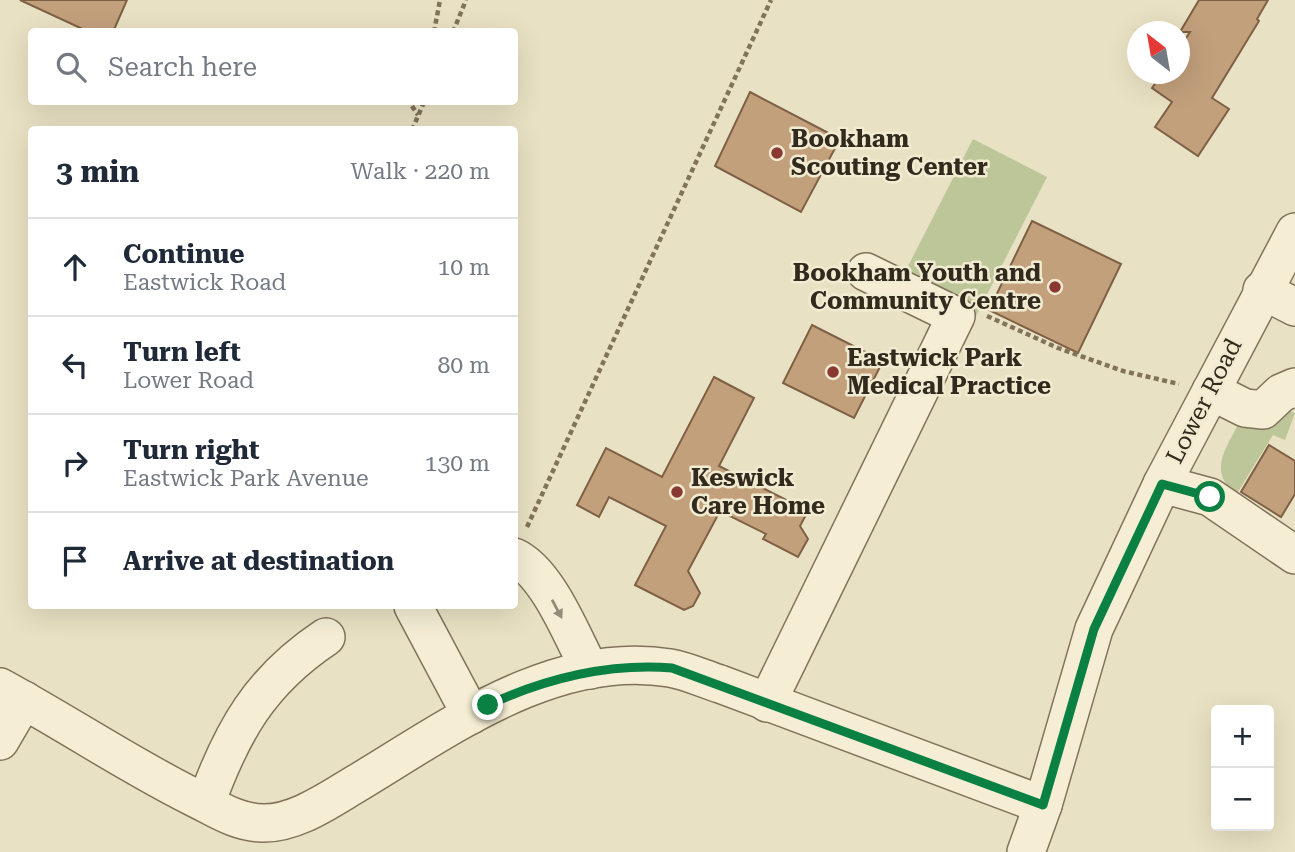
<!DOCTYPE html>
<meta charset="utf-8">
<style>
:root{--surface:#fff;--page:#f6f6f7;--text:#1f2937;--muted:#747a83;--line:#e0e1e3}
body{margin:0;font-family:"Roboto Serif",serif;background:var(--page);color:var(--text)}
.controls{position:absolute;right:21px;bottom:21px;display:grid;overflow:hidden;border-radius:7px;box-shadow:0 7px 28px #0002}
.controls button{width:63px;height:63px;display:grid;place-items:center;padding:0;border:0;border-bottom:2px solid var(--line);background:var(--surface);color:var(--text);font:35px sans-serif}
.compass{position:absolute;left:1127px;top:21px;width:63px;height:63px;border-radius:50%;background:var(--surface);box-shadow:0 7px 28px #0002;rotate:329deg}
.stop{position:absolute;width:21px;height:21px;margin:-16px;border:5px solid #0b8043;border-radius:50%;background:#fff}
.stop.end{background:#0b8043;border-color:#fff;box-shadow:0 2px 7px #0008}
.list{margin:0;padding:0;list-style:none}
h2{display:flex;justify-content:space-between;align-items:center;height:91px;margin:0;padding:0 28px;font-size:30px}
h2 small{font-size:23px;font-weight:400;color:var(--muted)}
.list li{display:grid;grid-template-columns:46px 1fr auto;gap:21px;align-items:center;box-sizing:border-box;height:98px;padding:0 28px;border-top:2px solid var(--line)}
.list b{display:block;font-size:26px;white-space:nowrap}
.list p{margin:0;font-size:23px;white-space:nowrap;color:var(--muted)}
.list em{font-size:23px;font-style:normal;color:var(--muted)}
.icon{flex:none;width:38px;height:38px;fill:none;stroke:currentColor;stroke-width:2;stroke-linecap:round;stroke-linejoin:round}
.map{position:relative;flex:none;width:1295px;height:852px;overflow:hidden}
.search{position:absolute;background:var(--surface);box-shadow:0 7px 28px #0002;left:28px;top:28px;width:490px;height:77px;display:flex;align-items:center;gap:18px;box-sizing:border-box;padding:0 24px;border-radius:7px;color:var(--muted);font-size:26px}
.panel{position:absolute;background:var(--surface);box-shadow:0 7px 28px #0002;left:28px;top:126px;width:490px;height:483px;border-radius:7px}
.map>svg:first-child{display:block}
</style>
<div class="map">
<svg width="1295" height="852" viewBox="0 0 1295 852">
<rect width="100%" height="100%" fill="#e9e1c3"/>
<g fill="#bcc698">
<polygon points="973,139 1047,177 975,318 964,307 903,276"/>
<path d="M1282,407L1295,413L1285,440L1273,435L1236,495C1208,471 1225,450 1239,423Z"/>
</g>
<g fill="#c3a07c" stroke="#7e6044" stroke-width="2">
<polygon points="20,0 127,0 113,32 89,32"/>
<polygon points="1199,0 1268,0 1257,19 1259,21 1212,98 1229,109 1198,156 1155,127 1172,102 1152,88 1162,74 1180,74 1180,47 1190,32 1180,32"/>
<polygon points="750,92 840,139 801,212 715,166"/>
<polygon points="1032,221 1121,264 1078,353 989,310"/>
<polygon points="812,325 883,361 854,418 783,383"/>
<polygon points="714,377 754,398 719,466 808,511 800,526 808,539 798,557 763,539 766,534 720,511 688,571 700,593 693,606 684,610 635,585 666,526 609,497 599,517 577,505 606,448 662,477"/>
<polygon points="1269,445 1295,461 1295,494 1281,517 1241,492"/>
</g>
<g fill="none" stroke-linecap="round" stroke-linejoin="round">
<g stroke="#81735b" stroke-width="40">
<g id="minor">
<polyline points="1262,290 1295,307"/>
<polyline points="1211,391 1245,408 1263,410 1281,393 1295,387"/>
<polyline points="1162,484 1210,497 1295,555"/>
<path d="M514,557C548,572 573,639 590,670"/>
<polyline points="413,606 471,715"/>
<path d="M0,687C65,722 127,764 193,797C216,808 235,822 262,823C296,824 330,799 359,782C450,727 556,649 670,668C687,671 704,679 720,684L1043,805"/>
<polyline points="767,703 956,316 866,272"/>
<polyline points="0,741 24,700"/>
<path d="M206,803C232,731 260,681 326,637"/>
<polyline points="1026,852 1043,805 1094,629 1162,484 1295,232"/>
</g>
</g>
<g stroke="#81735b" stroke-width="4.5" stroke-dasharray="5 3.5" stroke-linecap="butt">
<polyline points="434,32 440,0"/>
<polyline points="453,32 466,0"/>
<polyline points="412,106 418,115"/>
<polyline points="412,130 424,102"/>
<polyline points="987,316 1058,348 1123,371 1179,384"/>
<polyline points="527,527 771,0"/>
</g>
<use href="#minor" stroke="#f5eed5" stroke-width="37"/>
</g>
<defs><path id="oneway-solid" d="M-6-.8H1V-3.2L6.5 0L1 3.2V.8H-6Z" transform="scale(1.75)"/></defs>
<use fill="#948c7a" href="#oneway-solid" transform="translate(557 609) rotate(62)"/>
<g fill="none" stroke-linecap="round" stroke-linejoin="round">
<path stroke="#0b8043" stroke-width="9" d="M488,705C547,678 607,663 672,668L1043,805L1094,629L1162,484L1210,497"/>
</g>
<g fill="#8a3932" stroke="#f1ebd1" stroke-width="2.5">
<circle cx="777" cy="153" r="7"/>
<circle cx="1055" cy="287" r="7"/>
<circle cx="833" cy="372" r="7"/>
<circle cx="677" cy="492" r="7"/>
</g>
<g text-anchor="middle" stroke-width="5" stroke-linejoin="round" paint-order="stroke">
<g font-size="24" font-weight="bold" fill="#332a1e" stroke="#f1ebd1" text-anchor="start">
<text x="791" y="147">Bookham<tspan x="791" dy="28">Scouting Center</tspan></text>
<text x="1041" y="281" text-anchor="end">Bookham Youth and<tspan x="1041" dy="28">Community Centre</tspan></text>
<text x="847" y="366">Eastwick Park<tspan x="847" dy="28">Medical Practice</tspan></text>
<text x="691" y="486">Keswick<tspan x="691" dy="28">Care Home</tspan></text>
</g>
<g font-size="24" fill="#332a1e" stroke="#f1ebd1">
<text transform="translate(1204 401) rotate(-63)" y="8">Lower Road</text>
</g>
</g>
</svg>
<div class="controls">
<button>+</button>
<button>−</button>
</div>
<svg class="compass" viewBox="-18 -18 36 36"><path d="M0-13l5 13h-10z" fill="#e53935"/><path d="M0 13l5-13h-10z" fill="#747a83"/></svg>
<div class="stop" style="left:1210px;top:497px"></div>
<div class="stop end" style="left:488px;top:705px"></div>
<div class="search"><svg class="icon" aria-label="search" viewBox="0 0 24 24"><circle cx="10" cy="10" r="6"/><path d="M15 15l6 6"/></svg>Search here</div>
<section class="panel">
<h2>3 min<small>Walk · 220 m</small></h2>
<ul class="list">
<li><svg class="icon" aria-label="ahead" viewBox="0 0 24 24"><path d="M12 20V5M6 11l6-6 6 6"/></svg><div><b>Continue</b><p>Eastwick Road</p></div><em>10 m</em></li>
<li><svg class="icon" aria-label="left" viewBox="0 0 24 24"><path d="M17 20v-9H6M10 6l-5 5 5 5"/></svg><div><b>Turn left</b><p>Lower Road</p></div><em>80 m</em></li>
<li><svg class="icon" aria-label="right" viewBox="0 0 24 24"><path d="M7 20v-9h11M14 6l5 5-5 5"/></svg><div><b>Turn right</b><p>Eastwick Park Avenue</p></div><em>130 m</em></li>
<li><svg class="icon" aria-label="arrive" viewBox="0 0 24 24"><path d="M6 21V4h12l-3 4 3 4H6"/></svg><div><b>Arrive at destination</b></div></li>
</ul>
</section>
</div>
